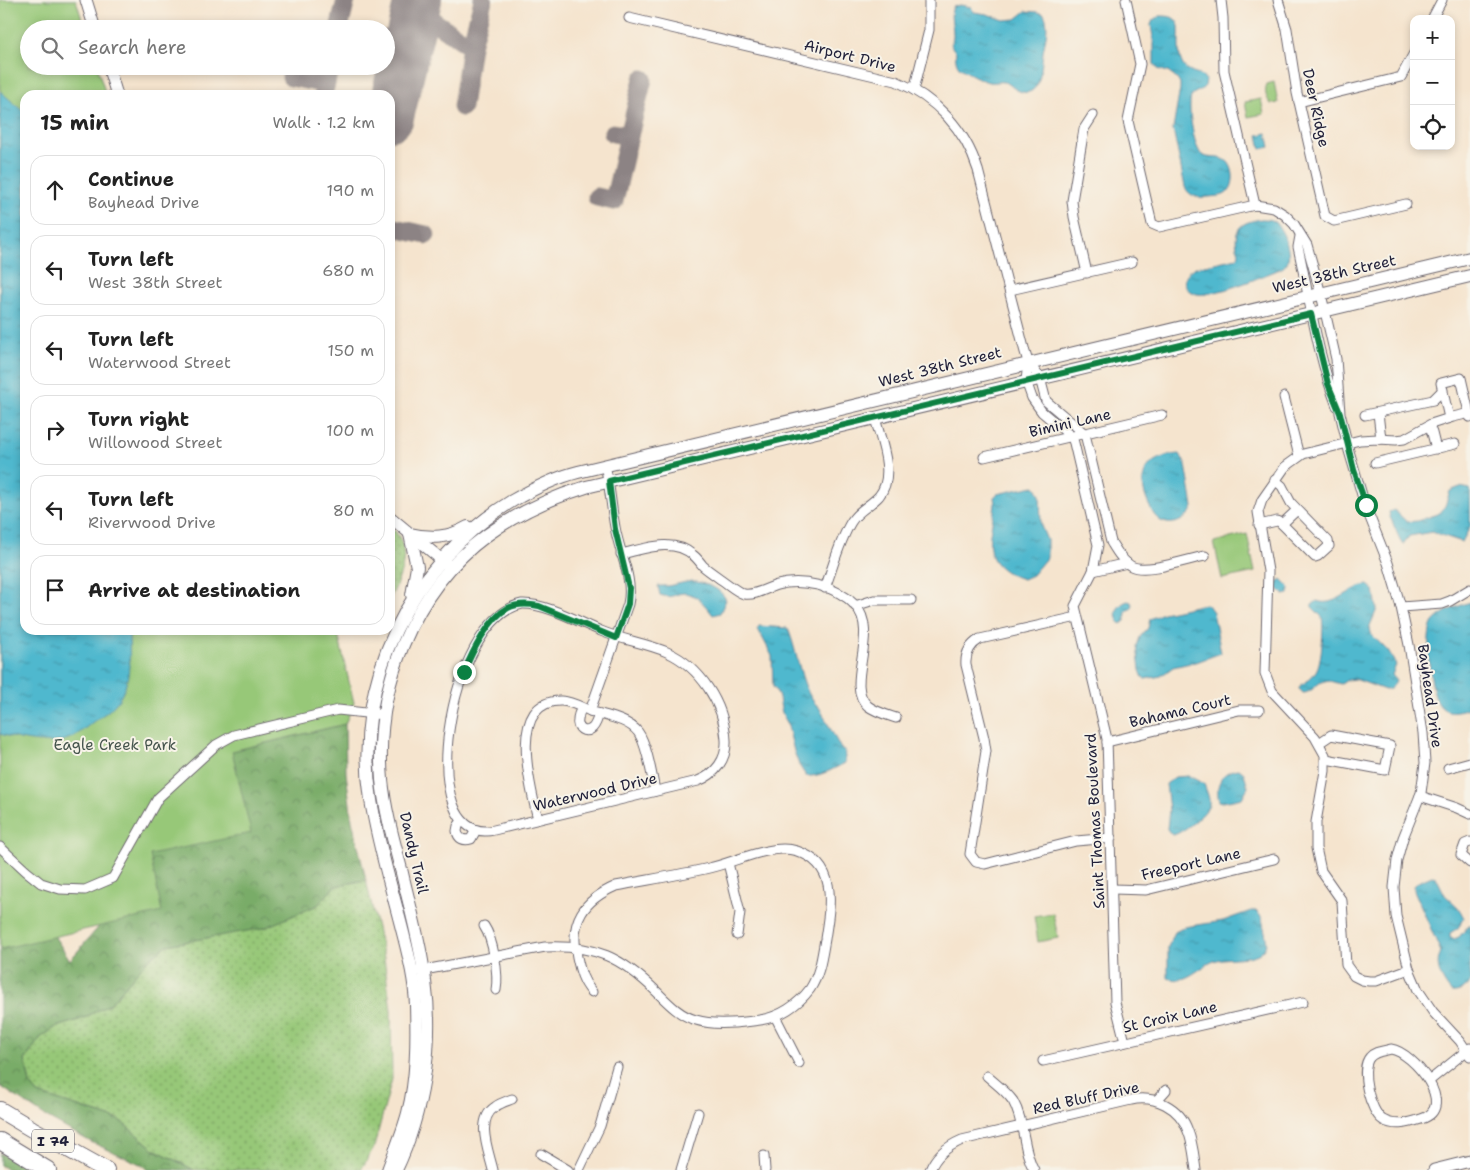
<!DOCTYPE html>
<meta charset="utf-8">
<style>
:root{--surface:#fff;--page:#f6f6f6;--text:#222;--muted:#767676;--line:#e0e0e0}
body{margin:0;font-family:"Shantell Sans",sans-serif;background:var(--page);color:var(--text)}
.controls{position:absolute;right:15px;top:15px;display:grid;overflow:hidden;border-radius:10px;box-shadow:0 2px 8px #0003}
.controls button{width:45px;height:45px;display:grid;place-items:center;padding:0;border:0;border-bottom:1px solid var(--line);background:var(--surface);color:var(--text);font:25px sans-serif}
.stop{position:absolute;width:15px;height:15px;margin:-11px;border:4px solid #0b8043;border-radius:50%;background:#fff}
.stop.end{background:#0b8043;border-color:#fff;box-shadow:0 1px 5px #0008}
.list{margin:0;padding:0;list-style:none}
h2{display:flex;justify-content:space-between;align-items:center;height:65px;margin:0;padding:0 20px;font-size:21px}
h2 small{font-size:16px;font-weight:400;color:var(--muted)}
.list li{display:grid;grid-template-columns:32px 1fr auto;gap:15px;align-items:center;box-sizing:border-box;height:70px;margin:0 10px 10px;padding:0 10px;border:1px solid var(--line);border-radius:15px}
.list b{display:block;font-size:19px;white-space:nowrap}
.list p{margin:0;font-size:16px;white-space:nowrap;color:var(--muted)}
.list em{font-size:16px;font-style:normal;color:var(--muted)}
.icon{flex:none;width:28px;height:28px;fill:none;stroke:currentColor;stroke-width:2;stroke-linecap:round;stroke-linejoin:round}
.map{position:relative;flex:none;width:1470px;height:1170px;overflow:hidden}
.search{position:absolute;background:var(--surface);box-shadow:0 2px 8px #0003;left:20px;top:20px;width:375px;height:55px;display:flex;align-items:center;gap:12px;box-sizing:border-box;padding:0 18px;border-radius:28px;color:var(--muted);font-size:19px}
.panel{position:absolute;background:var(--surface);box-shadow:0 2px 8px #0003;left:20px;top:90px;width:375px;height:545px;border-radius:15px}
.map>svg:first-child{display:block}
</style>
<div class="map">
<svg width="1470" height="1170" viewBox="0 0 1470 1170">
<defs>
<pattern id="grass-dots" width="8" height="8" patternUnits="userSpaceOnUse" patternTransform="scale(1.25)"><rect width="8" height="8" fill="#97c878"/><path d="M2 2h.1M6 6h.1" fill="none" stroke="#7ba264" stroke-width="1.8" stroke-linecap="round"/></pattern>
<pattern id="forest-crowns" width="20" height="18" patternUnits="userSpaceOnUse" patternTransform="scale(1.25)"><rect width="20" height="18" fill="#79ac68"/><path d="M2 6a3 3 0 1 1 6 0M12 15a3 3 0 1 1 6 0" fill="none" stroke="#638c57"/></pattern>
<pattern id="water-ripples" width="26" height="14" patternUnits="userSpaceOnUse" patternTransform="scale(1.25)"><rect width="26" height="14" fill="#50b8ce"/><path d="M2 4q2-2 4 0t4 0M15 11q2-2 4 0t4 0" fill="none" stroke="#4295a8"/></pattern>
</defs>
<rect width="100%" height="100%" fill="#f7f3e8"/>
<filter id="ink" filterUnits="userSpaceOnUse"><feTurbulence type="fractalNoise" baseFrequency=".02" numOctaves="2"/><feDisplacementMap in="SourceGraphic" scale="10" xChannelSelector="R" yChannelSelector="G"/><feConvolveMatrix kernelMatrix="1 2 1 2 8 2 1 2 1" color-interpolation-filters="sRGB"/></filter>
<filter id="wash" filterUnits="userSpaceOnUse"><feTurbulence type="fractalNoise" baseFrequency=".0096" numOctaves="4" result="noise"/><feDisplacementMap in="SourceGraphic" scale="20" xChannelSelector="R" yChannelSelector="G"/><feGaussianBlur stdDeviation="1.12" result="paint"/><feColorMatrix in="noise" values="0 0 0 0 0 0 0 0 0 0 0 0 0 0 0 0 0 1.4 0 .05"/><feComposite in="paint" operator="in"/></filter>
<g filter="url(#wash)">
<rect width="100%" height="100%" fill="#f5e4ce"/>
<g fill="url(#grass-dots)" stroke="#5c755a">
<path d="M390,526C414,547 401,576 390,599Z"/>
<polygon points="366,880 384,958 391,1010 392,1079 374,1147 361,1170 194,1170 154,1149 119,1120 38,1094 30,1084 25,1060 40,1038 56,1027 82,1019 110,1004 147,961 167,945 212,936 318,905 335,886"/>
</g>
<g fill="url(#forest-crowns)" stroke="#4e6752">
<polygon points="345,724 346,773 352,820 366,880 335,886 318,905 264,928 167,945 147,961 110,1004 82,1019 56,1027 40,1038 25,1060 30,1084 38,1094 119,1120 154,1149 194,1170 149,1170 138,1163 91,1142 46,1117 0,1086 0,872 45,922 70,960 110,914 141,857 232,751"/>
<polygon points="0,1153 30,1170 8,1170 0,1165"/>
</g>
<g fill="#97c878" stroke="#5c755a">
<polygon points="0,0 76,0 85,29 29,29 29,66 97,66 106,95 25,95 25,630 337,630 354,703 345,724 232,751 251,833 150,855 162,912 0,949"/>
<path d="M1274,82L1278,103L1271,104C1266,98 1264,92 1267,84Z"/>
<polygon points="1261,99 1264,114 1248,117 1245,102"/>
<polygon points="1247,534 1255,572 1222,579 1214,542"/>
<polygon points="1053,913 1058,938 1038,942 1034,916"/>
</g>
<g fill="url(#water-ripples)" stroke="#396d84">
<path d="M960,5L971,7L974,12L987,14L1004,20L1016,19L1026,11L1038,12L1044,14C1050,25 1045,40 1043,52C1041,67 1041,102 1017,90C1012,88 1010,83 1004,82C999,81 994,83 989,82C985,82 962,70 959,67C956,63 955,57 956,52C947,43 954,42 953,33C953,24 949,16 953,7Z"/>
<path d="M1160,16C1169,16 1176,16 1179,26C1180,40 1175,63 1189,71C1195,75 1202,74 1206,80L1205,86C1201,91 1196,91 1192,95C1186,103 1194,149 1202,155C1210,160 1221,155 1228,162C1237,173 1234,195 1219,196C1205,197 1192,201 1185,187L1173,129L1180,89V84L1177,79L1168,72L1158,69L1154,64V43L1151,25L1153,20Z"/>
<path d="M0,91L25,113V630H129C129,647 131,667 126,684C121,701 111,710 97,719C87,726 77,737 65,740C48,746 17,739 0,734Z"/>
<polygon points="1267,133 1270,147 1261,149 1258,135"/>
<path d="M1261,219C1265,219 1270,219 1273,221C1282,226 1294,255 1286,264C1285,266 1282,268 1280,269C1255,279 1231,290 1205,294C1184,297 1176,276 1196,267L1237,258C1240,253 1239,252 1237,247C1233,226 1244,222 1261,219Z"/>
<path d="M1180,454L1186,465L1193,507C1188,520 1171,529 1158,519C1153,515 1151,509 1148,503C1135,473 1148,456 1180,454Z"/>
<path d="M1034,486L1036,487L1040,495L1041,526L1047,540V557L1032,575L1023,579C1015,577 1007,573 1001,568C981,552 993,526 995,504L994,497L997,494Z"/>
<polygon points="1460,487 1470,489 1470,527 1462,542 1432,532 1409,536 1404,544 1402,544 1390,517 1389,512 1394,510 1407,522 1417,521 1438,514 1445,506 1450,491"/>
<polygon points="1281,579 1290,588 1289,594 1284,595 1274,585"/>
<path d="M691,581C703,583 721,587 726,600L720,613L713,615C706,606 696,593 684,593C672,594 674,599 660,595L658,586H668Z"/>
<path d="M1368,585L1374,590L1377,609L1369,628L1370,633L1388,651L1396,665L1392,675L1396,680C1394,685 1392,690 1385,690L1355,679L1347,680L1341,684C1335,683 1330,680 1324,681C1316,683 1312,693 1303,693L1299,689V687C1305,682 1312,678 1316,671C1322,662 1324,627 1322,617L1312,607V605L1317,601C1335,608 1351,586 1368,585Z"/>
<path d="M1128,601L1131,602L1133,607L1126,612L1125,621L1121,624C1112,616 1117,604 1128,601Z"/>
<path d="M1470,602V708C1461,710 1449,715 1441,707C1430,697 1424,635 1433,622C1442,611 1457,607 1470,602Z"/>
<polygon points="1205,604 1208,605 1213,612 1221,653 1199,661 1173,667 1161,676 1145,679 1143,678 1140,670 1137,646 1140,637 1148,628 1150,619 1163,613"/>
<path d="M759,626L787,628L788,629C797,649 802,695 819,707L841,749L845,750V763C833,769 820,777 806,776L799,765L794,751L787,722C778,712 782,694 773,687L772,656L758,629Z"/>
<path d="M1239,769L1244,773L1248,787L1242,798L1223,802L1219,801C1215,786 1221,770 1239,769Z"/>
<path d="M1189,776L1204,784C1206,790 1210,798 1209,804C1208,813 1180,835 1172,835L1167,829L1169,810L1166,784L1175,777Z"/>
<path d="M1432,876L1436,877L1445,895L1458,907L1464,918L1458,928L1450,933V938L1454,939L1459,937L1470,924V983C1466,989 1458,993 1451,992C1441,979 1434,967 1441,952L1414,890V886L1418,882Z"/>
<path d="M1251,911H1256C1263,917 1263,924 1265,932C1274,966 1231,954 1214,961C1199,967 1186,985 1168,978V947L1175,932L1185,927L1223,921Z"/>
</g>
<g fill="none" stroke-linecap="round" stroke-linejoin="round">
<g stroke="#8c8384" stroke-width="19">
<polyline points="416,10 471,46"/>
<polyline points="339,29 346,0"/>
<path d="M386,39C399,42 401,53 403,64"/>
<path d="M391,40C402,38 407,31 413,22"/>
<polyline points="291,77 326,84"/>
<polyline points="323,95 330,66"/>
<polyline points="462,107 471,46 483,0"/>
<polyline points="613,133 629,136 643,79"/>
<polyline points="597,197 614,201 629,136"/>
<polyline points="390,227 426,235"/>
</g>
<polyline stroke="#8c8384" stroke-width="48" points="390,117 418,0"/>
</g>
</g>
<g filter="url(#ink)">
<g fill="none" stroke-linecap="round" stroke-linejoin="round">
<g stroke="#6c666e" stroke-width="11">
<g id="minor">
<polyline points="1126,0 1140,64 1128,121 1152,224 1159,227 1255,205 1274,208 1285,215 1294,224 1307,245 1321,294 1336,359 1340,413 1349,451 1365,505 1388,563 1401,607 1409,645 1423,733 1425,763 1421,793 1403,838 1397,860 1394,887 1396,916 1409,969 1418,990 1433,1012 1460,1041 1470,1056"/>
<polyline points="1221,0 1223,18 1224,71 1255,205"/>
<polyline points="1278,0 1287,29 1297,93 1325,216 1334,221 1406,204"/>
<path d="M629,18L896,81C936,98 965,129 978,170L1025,352L1028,362L1026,381L1032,398L1042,412L1072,437L1074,443L1098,545L1093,571L1075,606L1107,739L1115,1002L1125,1042"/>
<polyline points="1432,19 1442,0"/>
<polyline points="914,90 929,30 929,0"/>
<polyline points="1299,102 1401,77 1414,53"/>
<path d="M1300,236L1298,247C1310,300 1317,355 1337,406"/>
<polyline points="1087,273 1074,217 1072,201 1084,129 1093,115"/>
<polyline points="1010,290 1132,262"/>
<path d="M1028,362L1040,378L1046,401L1085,434L1111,542C1116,550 1122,561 1131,566C1146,574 1188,559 1205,556"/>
<polyline points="1284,397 1299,456"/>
<polyline points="1378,413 1381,439"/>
<polyline points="1365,415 1433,400 1443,390"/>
<polyline points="1449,418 1441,383 1461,378 1470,417"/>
<polyline points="1429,426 1432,433 1436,449"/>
<polyline points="984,457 1162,415"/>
<polyline points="1375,463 1455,444"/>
<polyline points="1282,524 1297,510"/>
<polyline points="1259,525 1277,521 1280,522 1315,557 1318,556 1329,546 1328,541 1291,503 1282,486 1275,480"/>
<path d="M621,554C644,549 673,537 693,555C697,558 700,562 703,566C709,571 715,575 722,580C728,584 737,592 744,594C755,596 767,588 777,585C801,578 837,586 855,605C881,633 843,685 868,706C876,712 887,715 896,718"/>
<polyline points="1093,571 1127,563"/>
<path d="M825,588C833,567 839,542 851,522C858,510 870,506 879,496C896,476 881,441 875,418"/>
<path d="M522,604C545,603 579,622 601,631C622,640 646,643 667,652C700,667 724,703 726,740C727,759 716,774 698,781L494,830C412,848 447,620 522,604Z"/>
<polyline points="855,606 874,600 911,600"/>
<polyline points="1401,607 1442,604 1450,601 1470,589"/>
<path d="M1077,617L980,639C970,645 965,653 966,665L984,738L986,751L970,854L976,862L985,864L1076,841L1111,838"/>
<path d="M582,708C580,711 578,716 578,720C576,728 585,734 591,729C596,726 597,719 599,714"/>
<path d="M590,711L628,604C634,579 619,552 615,527C611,506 610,486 605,465"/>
<polyline points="1107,742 1239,710 1259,710"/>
<polyline points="1319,743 1331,735 1390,746 1385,770 1326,759"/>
<polyline points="1448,768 1470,762"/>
<polyline points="1420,796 1457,808 1470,814"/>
<path d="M538,819C531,790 506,700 561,701C571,701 581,707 590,711C605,716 628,719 638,732C647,744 652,776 655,791"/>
<path d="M462,821L458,826L457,831C458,839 464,841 471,839L476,830"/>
<polyline points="1470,842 1465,844 1461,855 1470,863"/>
<polyline points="0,847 26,871 41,883 60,889 85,890 113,878 158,798 216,745 234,735 338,710 384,715"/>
<polyline points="728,863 740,912 737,935"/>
<polyline points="1113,889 1146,890 1274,859"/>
<path d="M484,926C493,939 499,974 496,990"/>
<polyline points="1409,969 1376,981 1369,981 1362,980 1354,976 1346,965 1342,901 1321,871 1316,848 1316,822 1325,771 1325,755 1315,737 1272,691 1265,673 1268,571 1258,512 1262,500 1285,467 1303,454 1360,440 1378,439 1396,440 1404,439 1431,424 1453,417 1470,413"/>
<path d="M419,971L545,947C596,945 621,957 657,992C668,1003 680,1016 696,1020C715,1026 740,1023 760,1020C780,1017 798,1005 810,989C820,974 822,956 825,939C830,906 839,865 797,851C771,843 736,862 709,868C679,875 647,880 616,886C584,900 569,921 577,957C580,971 583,982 592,992"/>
<polyline points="775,1016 799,1063"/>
<path d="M1391,1049C1413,1052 1459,1108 1421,1119C1409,1123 1395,1127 1383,1120C1370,1112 1359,1069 1370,1057C1375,1051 1384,1051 1391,1049Z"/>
<polyline points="1043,1061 1303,1002"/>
<path d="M987,1076C996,1084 1006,1091 1013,1101C1025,1122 1022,1149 1034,1170"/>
<polyline points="1429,1081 1470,1048"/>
<polyline points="1157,1100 1166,1090"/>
<polyline points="541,1154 568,1170"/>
<polyline points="764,1156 765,1170"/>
<path d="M493,1170C489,1152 475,1120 495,1107C500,1103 507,1101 512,1099"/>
<polyline points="579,1170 600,1126 617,1067"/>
<polyline points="681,1170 698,1113"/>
<path d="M930,1170C936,1155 948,1146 962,1140L1131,1100C1155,1095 1180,1107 1188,1131C1193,1143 1194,1157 1196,1170"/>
</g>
</g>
<g stroke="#6c666e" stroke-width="13">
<g id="tertiary">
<polyline points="86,0 95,29"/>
<polyline points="108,66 117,95"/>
<polyline points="390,517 448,565"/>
<polyline points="1434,1170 1470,1161"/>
</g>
</g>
<g stroke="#6c666e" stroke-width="14">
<g id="secondary">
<path d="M410,534C431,539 449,538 468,527"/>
<polyline points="410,534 417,567 412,595"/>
<path d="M388,1170C395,1151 403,1132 408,1113C417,1078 417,1040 416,1005C415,980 409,957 403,933C392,889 378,845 371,800C352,682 410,563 512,501C533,489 554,478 578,472C875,398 1173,330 1470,258"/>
<path d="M396,1170C423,1113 434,1044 425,981C421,944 410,908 402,873C394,842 385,811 382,780C374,689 412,590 487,535C517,513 551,498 586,487L1470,276"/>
</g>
</g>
<g stroke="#6c666e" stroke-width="18">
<g id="motorway">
<polyline points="0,1110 32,1129 106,1170"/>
<polyline points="0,1141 48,1170"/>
</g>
</g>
<use href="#minor" stroke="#fff" stroke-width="9"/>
<use href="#tertiary" stroke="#fff" stroke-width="11"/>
<use href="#secondary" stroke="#fff" stroke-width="12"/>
<use href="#motorway" stroke="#fff" stroke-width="16"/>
</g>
</g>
<g fill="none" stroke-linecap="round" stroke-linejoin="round" filter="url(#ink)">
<path stroke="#0b8043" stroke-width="6" d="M464,672C472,652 489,618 508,608C518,603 529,604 539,606L616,638L628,604L629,588L615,529L609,481L1311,314L1328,384L1340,413L1354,470L1366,505"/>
</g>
<g text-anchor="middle" stroke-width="4" stroke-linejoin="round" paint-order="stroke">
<rect fill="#f7f3e8" stroke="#62616f" stroke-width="1" x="32" y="1129.5" width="42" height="23" rx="4"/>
<g font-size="14" font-weight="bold" fill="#22223b">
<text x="53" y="1146">I 74</text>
</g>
<g font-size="15" fill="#22223b" stroke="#f7f3e8">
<text transform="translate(850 56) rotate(14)" y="5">Airport Drive</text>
<text transform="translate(1316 108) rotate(78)" y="5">Deer Ridge</text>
<text transform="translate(1334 274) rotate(-13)" y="5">West 38th Street</text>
<text transform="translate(940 367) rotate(-14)" y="5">West 38th Street</text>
<text transform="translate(1070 423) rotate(-13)" y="5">Bimini Lane</text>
<text transform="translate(1430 696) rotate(82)" y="5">Bayhead Drive</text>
<text transform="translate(1180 711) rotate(-13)" y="5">Bahama Court</text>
<text transform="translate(595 792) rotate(-13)" y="5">Waterwood Drive</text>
<text transform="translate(1095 821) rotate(-93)" y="5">Saint Thomas Boulevard</text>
<text transform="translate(414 853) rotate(77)" y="5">Dandy Trail</text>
<text transform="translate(1191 864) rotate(-13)" y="5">Freeport Lane</text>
<text transform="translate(1170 1017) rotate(-13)" y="5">St Croix Lane</text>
<text transform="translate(1086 1098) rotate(-12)" y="5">Red Bluff Drive</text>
</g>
<g font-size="15" fill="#45544d" stroke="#f7f3e8">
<text x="115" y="750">Eagle Creek Park</text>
</g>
</g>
</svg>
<div class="controls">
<button>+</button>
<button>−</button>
<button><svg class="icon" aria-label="locate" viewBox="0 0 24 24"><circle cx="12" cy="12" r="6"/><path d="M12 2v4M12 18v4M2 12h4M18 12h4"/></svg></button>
</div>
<div class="stop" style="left:1366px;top:505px"></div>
<div class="stop end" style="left:464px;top:672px"></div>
<div class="search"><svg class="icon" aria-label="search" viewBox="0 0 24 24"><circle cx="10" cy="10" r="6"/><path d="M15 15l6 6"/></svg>Search here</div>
<section class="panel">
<h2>15 min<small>Walk · 1.2 km</small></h2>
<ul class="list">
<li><svg class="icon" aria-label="ahead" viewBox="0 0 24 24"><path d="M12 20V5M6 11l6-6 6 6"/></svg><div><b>Continue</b><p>Bayhead Drive</p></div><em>190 m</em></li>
<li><svg class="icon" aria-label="left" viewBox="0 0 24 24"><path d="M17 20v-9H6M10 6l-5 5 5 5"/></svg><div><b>Turn left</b><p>West 38th Street</p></div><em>680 m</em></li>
<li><svg class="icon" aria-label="left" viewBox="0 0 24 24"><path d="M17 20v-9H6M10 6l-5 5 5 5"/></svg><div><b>Turn left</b><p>Waterwood Street</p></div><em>150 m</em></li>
<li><svg class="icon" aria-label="right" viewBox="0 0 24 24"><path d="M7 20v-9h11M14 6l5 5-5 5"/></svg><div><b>Turn right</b><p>Willowood Street</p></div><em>100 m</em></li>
<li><svg class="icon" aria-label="left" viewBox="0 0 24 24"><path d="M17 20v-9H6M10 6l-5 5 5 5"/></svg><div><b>Turn left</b><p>Riverwood Drive</p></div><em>80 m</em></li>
<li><svg class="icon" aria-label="arrive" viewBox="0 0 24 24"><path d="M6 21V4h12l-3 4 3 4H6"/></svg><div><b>Arrive at destination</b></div></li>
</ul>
</section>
</div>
